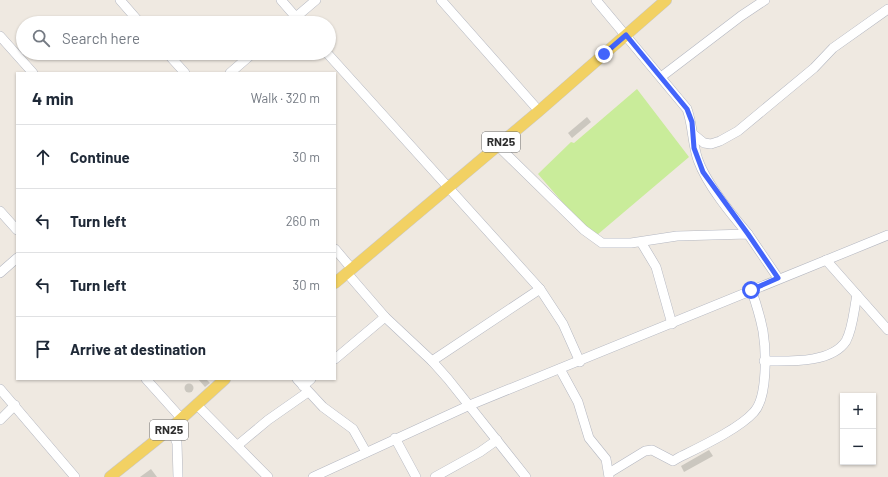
<!DOCTYPE html>
<meta charset="utf-8">
<style>
:root{--surface:#fff;--page:#f2f2f3;--text:#1f2937;--muted:#747a83;--line:#e0e1e3}
body{margin:0;font-family:Barlow,sans-serif;background:var(--page);color:var(--text)}
.controls{position:absolute;right:12px;bottom:12px;display:grid;overflow:hidden;border-radius:0px;box-shadow:0 1px 3px #0004}
.controls button{width:36px;height:36px;display:grid;place-items:center;padding:0;border:0;border-bottom:1px solid var(--line);background:var(--surface);color:var(--text);font:20px sans-serif}
.stop{position:absolute;width:12px;height:12px;margin:-9px;border:3px solid #4264fb;border-radius:50%;background:#fff}
.stop.end{background:#4264fb;border-color:#fff;box-shadow:0 1px 4px #0008}
.list{margin:0;padding:0;list-style:none}
h2{display:flex;justify-content:space-between;align-items:center;height:52px;margin:0;padding:0 16px;font-size:17px}
h2 small{font-size:13px;font-weight:400;color:var(--muted)}
.list li{display:grid;grid-template-columns:26px 1fr auto;gap:12px;align-items:center;box-sizing:border-box;height:64px;padding:0 16px;border-top:1px solid var(--line)}
.list b{display:block;font-size:15px;white-space:nowrap}
.list em{font-size:13px;font-style:normal;color:var(--muted)}
.icon{flex:none;width:22px;height:22px;fill:none;stroke:currentColor;stroke-width:2;stroke-linecap:round;stroke-linejoin:round}
.map{position:relative;flex:none;width:888px;height:477px;overflow:hidden}
.search{position:absolute;background:var(--surface);box-shadow:0 1px 3px #0004;left:16px;top:16px;width:320px;height:44px;display:flex;align-items:center;gap:10px;box-sizing:border-box;padding:0 14px;border-radius:22px;color:var(--muted);font-size:15px}
.panel{position:absolute;background:var(--surface);box-shadow:0 1px 3px #0004;left:16px;top:72px;width:320px;height:308px;border-radius:0px}
.map>svg:first-child{display:block}
</style>
<div class="map">
<svg width="888" height="477" viewBox="0 0 888 477">
<rect width="100%" height="100%" fill="#efe9e1"/>
<polygon fill="#c9ec9a" points="637,89 689,157 597,235 583,226 538,174 571,142 574,143"/>
<g fill="#cbc7bf">
<polygon points="587,117 591,122 572,138 568,133"/>
<polygon points="198,379 206,379 210,383 205,387"/>
<circle cx="189" cy="388" r="4.5"/>
<polygon points="709,450 713,456 684,472 681,466"/>
<polygon points="151,469 157,477 140,477"/>
</g>
<g fill="none" stroke-linecap="round" stroke-linejoin="round">
<g stroke="#b4b7c1" stroke-width="10">
<g id="minor">
<polyline points="120,0 140,23"/>
<polyline points="281,0 301,23"/>
<polyline points="441,0 539,111"/>
<path d="M596,0L687,109C693,125 692,143 698,160C707,185 731,214 748,234"/>
<polyline points="289,23 316,0"/>
<polyline points="0,36 33,73"/>
<polyline points="167,53 185,73"/>
<polyline points="327,53 540,289 563,324 580,362"/>
<polyline points="230,73 253,53"/>
<polyline points="661,77 741,16 765,0"/>
<polyline points="693,134 704,143 711,144 720,141 738,131 814,68 833,48 888,9"/>
<polyline points="497,145 584,230 602,243 631,243 677,236 748,234 778,278"/>
<polyline points="0,211 17,230"/>
<polyline points="641,242 656,267 672,324"/>
<polyline points="335,249 352,269"/>
<polyline points="826,260 888,330"/>
<polyline points="0,273 17,258"/>
<polyline points="347,273 385,317 432,361 448,379 526,477"/>
<polyline points="335,359 385,317"/>
<polyline points="432,361 540,289"/>
<path d="M764,361C788,361 831,364 846,341C853,328 854,309 857,295"/>
<polyline points="560,369 578,402 589,438 606,459 609,477"/>
<polyline points="146,379 181,418"/>
<polyline points="297,379 323,407 353,429 366,452"/>
<polyline points="303,386 311,379"/>
<polyline points="0,389 75,477"/>
<polyline points="197,405 268,477"/>
<polyline points="0,420 15,405"/>
<polyline points="171,428 177,443 178,477"/>
<polyline points="395,438 416,477"/>
<polyline points="238,445 268,420 308,392"/>
<path d="M609,473L645,451L652,450L673,461L678,458C700,447 739,429 754,412C768,397 766,350 763,331C760,316 756,303 751,289"/>
<polyline points="313,477 470,405 888,235"/>
<polyline points="435,477 480,452 497,440"/>
</g>
</g>
<g stroke="#c9c9c9" stroke-width="12">
<g id="major">
<polyline points="335,283 539,111 666,0"/>
<polyline points="110,477 171,428 225,379"/>
</g>
</g>
<use href="#minor" stroke="#fff" stroke-width="9"/>
<use href="#major" stroke="#f2d163" stroke-width="11"/>
</g>
<g fill="none" stroke-linecap="round" stroke-linejoin="round">
<polyline stroke="#4264fb" stroke-width="5" points="604,54 626,35 687,109 692,122 694,148 703,172 748,234 778,278 751,290"/>
</g>
<g text-anchor="middle" stroke-width="3.5" stroke-linejoin="round" paint-order="stroke">
<g fill="#fff" stroke="#6d6d6d" stroke-width="1">
<rect x="482" y="132" width="38" height="20" rx="3"/>
<rect x="150" y="420" width="38" height="20" rx="3"/>
</g>
<g font-size="12" font-weight="bold" fill="#2e2e2e">
<text x="501" y="146">RN25</text>
<text x="169" y="434">RN25</text>
</g>
</g>
</svg>
<div class="controls">
<button>+</button>
<button>−</button>
</div>
<div class="stop" style="left:751px;top:290px"></div>
<div class="stop end" style="left:604px;top:54px"></div>
<div class="search"><svg class="icon" aria-label="search" viewBox="0 0 24 24"><circle cx="10" cy="10" r="6"/><path d="M15 15l6 6"/></svg>Search here</div>
<section class="panel">
<h2>4 min<small>Walk · 320 m</small></h2>
<ul class="list">
<li><svg class="icon" aria-label="ahead" viewBox="0 0 24 24"><path d="M12 20V5M6 11l6-6 6 6"/></svg><div><b>Continue</b></div><em>30 m</em></li>
<li><svg class="icon" aria-label="left" viewBox="0 0 24 24"><path d="M17 20v-9H6M10 6l-5 5 5 5"/></svg><div><b>Turn left</b></div><em>260 m</em></li>
<li><svg class="icon" aria-label="left" viewBox="0 0 24 24"><path d="M17 20v-9H6M10 6l-5 5 5 5"/></svg><div><b>Turn left</b></div><em>30 m</em></li>
<li><svg class="icon" aria-label="arrive" viewBox="0 0 24 24"><path d="M6 21V4h12l-3 4 3 4H6"/></svg><div><b>Arrive at destination</b></div></li>
</ul>
</section>
</div>
